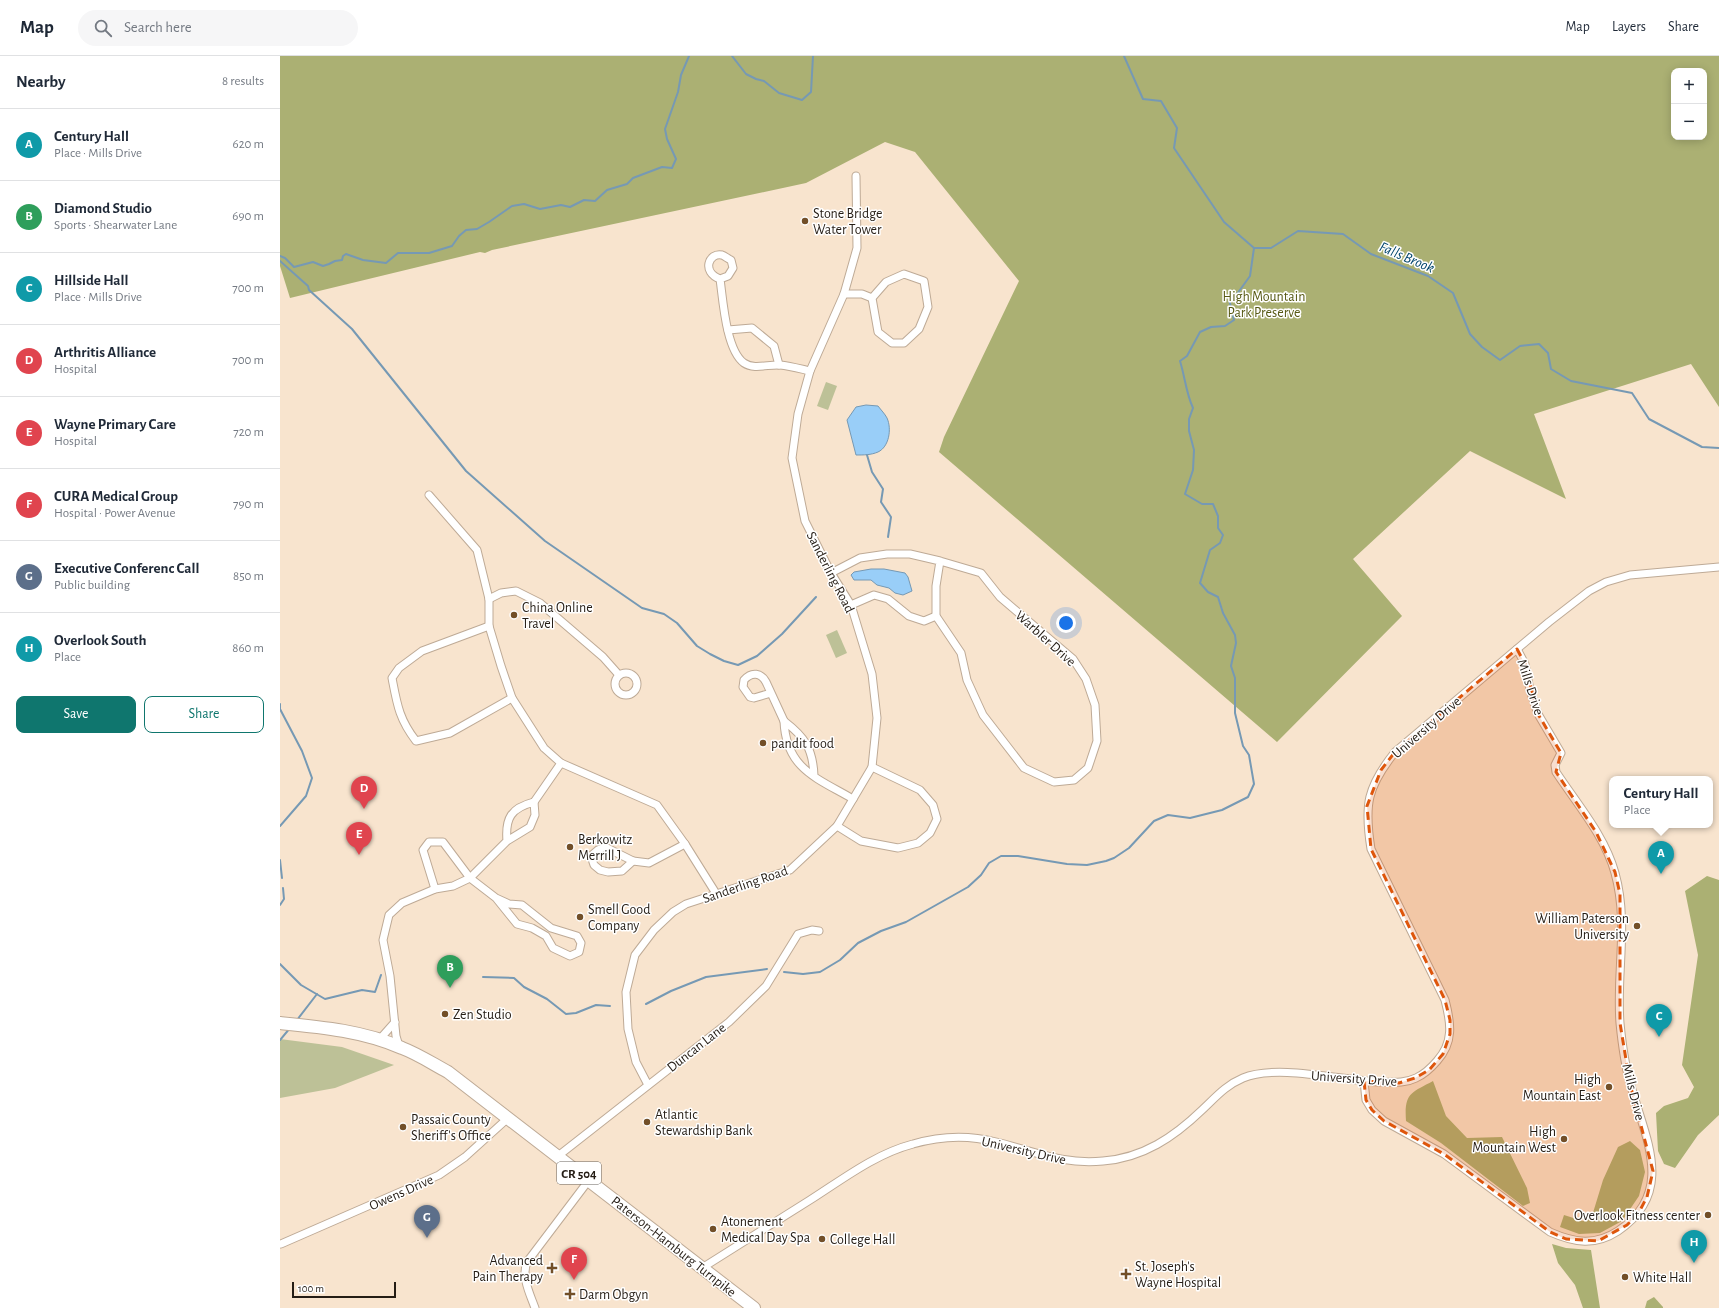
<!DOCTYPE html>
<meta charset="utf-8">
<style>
:root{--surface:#fff;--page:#f6f6f7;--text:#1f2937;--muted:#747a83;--line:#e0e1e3;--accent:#0f766e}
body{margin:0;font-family:"Alegreya Sans",sans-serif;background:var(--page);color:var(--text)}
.controls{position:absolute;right:12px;top:12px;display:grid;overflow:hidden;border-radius:8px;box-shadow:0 2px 10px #0003}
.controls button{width:36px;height:36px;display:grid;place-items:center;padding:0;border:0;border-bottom:1px solid var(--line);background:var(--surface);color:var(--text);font:20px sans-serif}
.scale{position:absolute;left:12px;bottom:10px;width:104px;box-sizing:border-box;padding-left:4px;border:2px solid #251d15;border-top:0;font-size:11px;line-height:14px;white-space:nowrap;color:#251d15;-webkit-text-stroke:3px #fff;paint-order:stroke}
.you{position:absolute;left:786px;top:567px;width:14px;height:14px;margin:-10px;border:3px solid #fff;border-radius:50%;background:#1a73e8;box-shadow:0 0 0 6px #1a73e833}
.badge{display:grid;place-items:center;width:26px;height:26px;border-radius:50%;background:var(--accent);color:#fff;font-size:13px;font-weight:700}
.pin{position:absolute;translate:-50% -33px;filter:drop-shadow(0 1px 2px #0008)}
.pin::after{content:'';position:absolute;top:21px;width:14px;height:12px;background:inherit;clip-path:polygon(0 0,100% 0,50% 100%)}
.popup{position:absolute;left:1329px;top:720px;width:104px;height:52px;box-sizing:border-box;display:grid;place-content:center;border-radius:8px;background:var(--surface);filter:drop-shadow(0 1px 3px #0005);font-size:13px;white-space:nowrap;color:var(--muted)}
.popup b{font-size:15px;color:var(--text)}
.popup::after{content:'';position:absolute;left:50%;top:100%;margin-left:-8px;border:8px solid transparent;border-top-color:var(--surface)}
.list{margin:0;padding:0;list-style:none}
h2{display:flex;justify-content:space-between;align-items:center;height:52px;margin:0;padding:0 16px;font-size:17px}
h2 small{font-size:13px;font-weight:400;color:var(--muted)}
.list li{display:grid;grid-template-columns:26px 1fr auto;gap:12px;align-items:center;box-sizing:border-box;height:72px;padding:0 16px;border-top:1px solid var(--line)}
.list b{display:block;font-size:15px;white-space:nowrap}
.list p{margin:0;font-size:13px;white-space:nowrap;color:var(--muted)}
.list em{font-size:13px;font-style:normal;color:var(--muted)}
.actions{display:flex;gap:8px;padding:12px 16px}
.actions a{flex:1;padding:9px 0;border:1px solid var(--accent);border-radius:8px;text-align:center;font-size:14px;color:var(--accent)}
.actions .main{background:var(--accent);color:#fff}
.icon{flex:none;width:22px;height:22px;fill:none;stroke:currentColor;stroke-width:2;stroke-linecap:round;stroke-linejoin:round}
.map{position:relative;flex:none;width:1439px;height:1252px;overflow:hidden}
header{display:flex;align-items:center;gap:24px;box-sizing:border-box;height:56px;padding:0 20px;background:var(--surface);border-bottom:1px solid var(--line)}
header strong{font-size:19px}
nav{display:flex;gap:22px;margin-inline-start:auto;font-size:14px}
.search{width:280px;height:36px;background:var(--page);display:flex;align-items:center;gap:10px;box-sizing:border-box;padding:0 14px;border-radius:22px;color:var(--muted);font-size:15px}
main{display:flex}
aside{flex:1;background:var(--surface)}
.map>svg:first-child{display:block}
</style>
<header>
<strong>Map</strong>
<div class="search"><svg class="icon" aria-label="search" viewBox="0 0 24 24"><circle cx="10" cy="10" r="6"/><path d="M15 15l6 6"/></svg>Search here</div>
<nav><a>Map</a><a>Layers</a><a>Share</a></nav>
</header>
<main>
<aside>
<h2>Nearby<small>8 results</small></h2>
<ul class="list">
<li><span class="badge" style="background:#0f9aa8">A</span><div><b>Century Hall</b><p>Place · Mills Drive</p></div><em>620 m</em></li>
<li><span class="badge" style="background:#2e9e5b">B</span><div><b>Diamond Studio</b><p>Sports · Shearwater Lane</p></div><em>690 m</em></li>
<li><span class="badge" style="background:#0f9aa8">C</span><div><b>Hillside Hall</b><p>Place · Mills Drive</p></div><em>700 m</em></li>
<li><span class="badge" style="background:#e0444e">D</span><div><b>Arthritis Alliance</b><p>Hospital</p></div><em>700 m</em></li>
<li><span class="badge" style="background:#e0444e">E</span><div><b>Wayne Primary Care</b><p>Hospital</p></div><em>720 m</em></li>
<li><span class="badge" style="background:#e0444e">F</span><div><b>CURA Medical Group</b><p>Hospital · Power Avenue</p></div><em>790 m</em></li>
<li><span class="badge" style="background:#5c6f8a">G</span><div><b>Executive Conferenc Call</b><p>Public building</p></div><em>850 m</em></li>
<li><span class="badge" style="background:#0f9aa8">H</span><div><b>Overlook South</b><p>Place</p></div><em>860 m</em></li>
</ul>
<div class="actions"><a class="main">Save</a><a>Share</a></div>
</aside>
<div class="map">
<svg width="1439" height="1252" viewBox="0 0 1439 1252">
<rect width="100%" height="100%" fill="#f8e4ce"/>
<g fill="#bdc197">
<polygon points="546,326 557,330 548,354 537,350"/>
<polygon points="557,574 567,597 556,602 546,579"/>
<polygon points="0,983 62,991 114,1009 55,1032 0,1042"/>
</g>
<g fill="#abb073" fill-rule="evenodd">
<path d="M0,0H1439V351L1411,308L1254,358L1286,443L1190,395L1073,503L1122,560L997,686L659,396L664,381L739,225L635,96L605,86L526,127L212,194L205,197L200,196L10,242L0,210ZM1394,15H1424V81H1394Z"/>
<polygon points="1427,820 1439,824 1439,1059 1418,1079 1395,1112 1384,1108 1378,1095 1376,1057 1384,1050 1408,1042 1414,1031 1402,1009 1418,899 1405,835"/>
<path d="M1153,1025L1166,1060L1187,1082L1222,1081L1247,1132L1250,1147L1243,1150L1161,1087L1126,1065C1124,1037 1131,1037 1153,1025Z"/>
<polygon points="1350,1085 1360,1094 1365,1116 1359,1140 1342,1165 1320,1177 1299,1178 1280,1171 1284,1159 1303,1165 1312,1160 1323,1124 1338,1091"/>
<polygon points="1272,1188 1286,1192 1311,1194 1320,1252 1303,1252 1295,1229 1278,1207"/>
<polygon points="1374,1241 1383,1251 1383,1252 1365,1252 1367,1245"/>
</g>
<g fill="#99cef8" stroke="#7699b4">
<path d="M586,349L598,350C601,354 605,358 607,362C612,373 609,391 598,396C591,399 584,399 576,399L567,364L576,351Z"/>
<polygon points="591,513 604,513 625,517 628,521 632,535 623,539 615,537 609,532 597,529 591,524 574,524 571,519 574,516"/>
</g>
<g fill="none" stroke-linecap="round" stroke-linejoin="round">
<g stroke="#7699b4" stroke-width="2">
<polyline points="452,0 466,18 476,23 484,25 499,37 522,44 531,36 533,0"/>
<polyline points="844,0 863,43 881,45 897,72 894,92 944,166 974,192 991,192 1018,175 1063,178 1091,198 1148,220 1173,237 1190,278 1202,291 1220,304 1240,290 1259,288 1268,297 1271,313 1291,325 1352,337 1369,363 1422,391 1439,392"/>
<polyline points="0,200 5,202 14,211 33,206 43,210 49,208 55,205 62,204 63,200 66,198 83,204 106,207 118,197 149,197 172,190 179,180 186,174 197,173 209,166 232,150 244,148 260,153 281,149 290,151 304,144 315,145 327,134 347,128 353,122 382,111 392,112 396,103 387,83 385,73 398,36 401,19 409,0"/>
<polyline points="0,205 28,230 29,234 72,273 186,415 265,485 362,552 384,558 397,567 417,590 430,598 444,605 458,609 477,600 502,578 536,541"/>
<polyline points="587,399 592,416 603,433 601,446 611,461 608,481"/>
<polyline points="0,648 0,653 22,695 32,722 26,740 0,770"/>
<polyline points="0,804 2,822"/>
<polyline points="0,849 4,843 3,832"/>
<polyline points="0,908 21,929 45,943 82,934 95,936 101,919"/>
<path d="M504,916L523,918L540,916L560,904L578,887L601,875L626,866L688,831L701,819L709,807L721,800H738L787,808L807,809L826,805L834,802L849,792L874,765L888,759L910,762L942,754L968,741L974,728L969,699L963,690L955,657V622L951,610L956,587L955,579L943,557L938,541L928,536L920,527L930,494L940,487L943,479L938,472V460L933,448H922L905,438L913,414L914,394L909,375V363L913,352C906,337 905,321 900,305L907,300L920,276L931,271L945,270L954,264L949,243L957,238L970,220L974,192"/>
<polyline points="203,921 234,922 244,931 267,943 286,958 296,957 316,949 330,950"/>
<polyline points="366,948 391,935 426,921 487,913"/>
<polyline points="17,964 37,938"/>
<polyline points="0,984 10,972"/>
</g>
<g stroke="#beaa96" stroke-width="9">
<g id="minor">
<polygon points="624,218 644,225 648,251 639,273 624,287 612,287 598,276 592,242 606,226"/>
<path d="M440,223C421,216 429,196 442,199C445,200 448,203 451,204L453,212L448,220L440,223C443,244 446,294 464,307C474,314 489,308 500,309C510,310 521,313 530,315"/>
<polyline points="564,238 582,238 592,242"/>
<polyline points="448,274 472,272 494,290 499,309"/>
<polyline points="149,439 197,494 209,543 209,570 221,610 232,642 264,692 281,707 377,749 405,788 437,839"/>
<polyline points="551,517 580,502 607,498 630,498 660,505 701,517 720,541 793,603 806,623 815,649 817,685 808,712 794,724 774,726 744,712 703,659 687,624 681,597 656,560 656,530 660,505"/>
<polyline points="209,543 221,537 236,535 260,547 323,601 339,619"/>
<polyline points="571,549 594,539 608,543 629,560 644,565 656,560"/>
<path d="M209,570L142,595L119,612L112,622C117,648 119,663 136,685L170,677L232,642"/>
<circle cx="346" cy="628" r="11"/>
<path d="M491,637L474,642L470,641L463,631L464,624C472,615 481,617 486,626L504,665"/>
<path d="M534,720C533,693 525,681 504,665C506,713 537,722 573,743"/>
<polyline points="254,746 281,707"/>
<polyline points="557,770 581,785 618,792 638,787 650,777 657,763 653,749 640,734 592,711"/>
<polygon points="325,791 353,805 342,815 328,816 320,814 314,809 311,800 318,794"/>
<polyline points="353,805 369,807 405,788"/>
<polyline points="155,833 143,794 149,786 163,786 190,822 216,842 237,868 252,872 266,880 273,892 290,900 299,896 301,887 297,880 271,872 242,849 229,848 216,842"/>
<polyline points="99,984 115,966"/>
<path d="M119,990L116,980L110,920L103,884L109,859L122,847L155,833L173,830L190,822L227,785L250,771L255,759L254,746C231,752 225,762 227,785"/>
<path d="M1084,1025L1086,1044L1092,1054L1104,1065L1164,1098L1270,1176C1295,1187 1315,1190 1338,1175C1396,1136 1365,1082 1351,1030C1345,1010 1342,988 1340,967C1336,917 1349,867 1335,817C1325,780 1297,748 1276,716L1275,709L1281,697L1258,658L1250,634L1245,608L1237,593"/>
<polyline points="368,1029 356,1006 348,973 346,936 355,899 374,874 393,856 406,848 510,814 557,770 592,711 597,662 592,618 571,549 551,517 525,465 512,402 518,358 530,315 564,238 577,192 576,120"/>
<polyline points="278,1100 449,966 486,930 518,878 532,874 539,875"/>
<polyline points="1,1188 159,1119 185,1101 228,1062"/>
<path d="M422,1212C458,1189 494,1167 530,1144C563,1123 595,1098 633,1088C660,1080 689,1079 716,1086C754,1095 782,1109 823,1105C863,1102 894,1081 922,1054C935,1042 946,1029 963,1022C996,1008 1060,1024 1098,1026C1111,1026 1124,1028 1136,1022C1145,1018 1151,1012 1157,1005C1174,986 1171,967 1165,944L1091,793C1084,749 1087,731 1115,696L1269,566L1309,535L1326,526L1350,519L1439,511"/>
<path d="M255,1252C250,1238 241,1221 247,1206L309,1124"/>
</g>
</g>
<g stroke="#beaa96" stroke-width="14">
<path id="primary" d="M0,967C41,971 84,975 122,992C138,998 153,1008 168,1016L474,1252"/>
</g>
<use href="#minor" stroke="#fff" stroke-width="7"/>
<use href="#primary" stroke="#fff" stroke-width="12"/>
</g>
<path fill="#de560c" fill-opacity="0.2" stroke="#de560c" stroke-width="3" stroke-dasharray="8 5" stroke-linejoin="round" d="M1237,593L1245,608L1258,658L1281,697L1276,716L1316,776L1335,816L1340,838V967L1350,1028L1373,1115L1367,1141L1358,1158L1347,1169L1318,1185L1286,1183L1270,1176L1164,1098L1104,1065L1092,1054L1086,1044L1084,1025L1119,1027L1135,1022L1149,1014L1163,998L1170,978V964L1165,944L1091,793L1087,750L1101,714L1115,696Z"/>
<g fill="#724f28" stroke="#fff" stroke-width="1.5">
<circle cx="525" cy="165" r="4"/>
<circle cx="234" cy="559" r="4"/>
<circle cx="483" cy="687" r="4"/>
<circle cx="290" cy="791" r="4"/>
<circle cx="300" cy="861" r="4"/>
<circle cx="1357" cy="870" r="4"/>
<circle cx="165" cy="958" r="4"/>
<circle cx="1329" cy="1031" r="4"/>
<circle cx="367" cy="1066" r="4"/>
<circle cx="123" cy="1071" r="4"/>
<circle cx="1284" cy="1083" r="4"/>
<circle cx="1428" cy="1159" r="4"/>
<circle cx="433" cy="1173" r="4"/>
<circle cx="542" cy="1183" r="4"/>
<path d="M270 1206h4v4h4v4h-4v4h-4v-4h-4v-4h4z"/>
<path d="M844 1212h4v4h4v4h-4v4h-4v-4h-4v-4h4z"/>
<circle cx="1345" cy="1221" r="4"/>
<path d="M288 1232h4v4h4v4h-4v4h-4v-4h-4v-4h4z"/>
</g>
<g text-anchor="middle" stroke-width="3" stroke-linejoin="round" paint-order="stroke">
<rect fill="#fff" stroke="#66615b" stroke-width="1" x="277" y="1106" width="44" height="22" rx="3"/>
<g font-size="13" font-weight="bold" fill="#251d15">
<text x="299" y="1122">CR 504</text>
</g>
<g font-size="14" fill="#251d15" stroke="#fff" text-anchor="start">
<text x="533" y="162">Stone Bridge<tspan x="533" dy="16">Water Tower</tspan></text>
<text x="242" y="556">China Online<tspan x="242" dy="16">Travel</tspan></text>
<text x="491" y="692">pandit food</text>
<text x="298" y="788">Berkowitz<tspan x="298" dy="16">Merrill J</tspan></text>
<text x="308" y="858">Smell Good<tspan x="308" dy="16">Company</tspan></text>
<text x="1349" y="867" text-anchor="end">William Paterson<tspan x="1349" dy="16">University</tspan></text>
<text x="173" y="963">Zen Studio</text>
<text x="1321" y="1028" text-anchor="end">High<tspan x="1321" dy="16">Mountain East</tspan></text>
<text x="375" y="1063">Atlantic<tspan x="375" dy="16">Stewardship Bank</tspan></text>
<text x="131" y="1068">Passaic County<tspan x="131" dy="16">Sheriff's Office</tspan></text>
<text x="1276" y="1080" text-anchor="end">High<tspan x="1276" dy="16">Mountain West</tspan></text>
<text x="1420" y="1164" text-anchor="end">Overlook Fitness center</text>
<text x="441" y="1170">Atonement<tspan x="441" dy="16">Medical Day Spa</tspan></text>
<text x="550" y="1188">College Hall</text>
<text x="263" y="1209" text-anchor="end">Advanced<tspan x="263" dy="16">Pain Therapy</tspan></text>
<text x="855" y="1215">St. Joseph's<tspan x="855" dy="16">Wayne Hospital</tspan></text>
<text x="1353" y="1226">White Hall</text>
<text x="299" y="1243">Darm Obgyn</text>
</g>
<g font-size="14" fill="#575914" stroke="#fff">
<text x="984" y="245">High Mountain<tspan x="984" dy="16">Park Preserve</tspan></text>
</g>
<g font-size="14" fill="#251d15" stroke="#fff">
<text transform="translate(551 516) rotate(63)" y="5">Sanderling Road</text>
<text transform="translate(766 582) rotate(42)" y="5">Warbler Drive</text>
<text transform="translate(1251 631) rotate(72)" y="5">Mills Drive</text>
<text transform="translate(1146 671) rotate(-41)" y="5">University Drive</text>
<text transform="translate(465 828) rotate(-19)" y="5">Sanderling Road</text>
<text transform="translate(416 991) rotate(-38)" y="5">Duncan Lane</text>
<text transform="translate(1074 1022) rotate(4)" y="5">University Drive</text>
<text transform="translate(1354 1036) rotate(76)" y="5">Mills Drive</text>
<text transform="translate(744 1094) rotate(13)" y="5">University Drive</text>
<text transform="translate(121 1136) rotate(-24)" y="5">Owens Drive</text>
<text transform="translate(394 1190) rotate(38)" y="5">Paterson-Hamburg Turnpike</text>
</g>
<g font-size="15" font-style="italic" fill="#01446b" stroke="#fff">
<text transform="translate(1127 201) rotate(23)" y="5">Falls Brook</text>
</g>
</g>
</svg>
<div class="controls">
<button>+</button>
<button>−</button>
</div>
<div class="scale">100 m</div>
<div class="you"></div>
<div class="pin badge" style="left:1381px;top:818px;background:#0f9aa8">A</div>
<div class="popup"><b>Century Hall</b>Place</div>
<div class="pin badge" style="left:170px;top:932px;background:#2e9e5b">B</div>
<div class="pin badge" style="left:1379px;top:981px;background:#0f9aa8">C</div>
<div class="pin badge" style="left:84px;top:753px;background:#e0444e">D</div>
<div class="pin badge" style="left:79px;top:799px;background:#e0444e">E</div>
<div class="pin badge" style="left:294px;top:1224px;background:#e0444e">F</div>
<div class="pin badge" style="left:147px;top:1182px;background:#5c6f8a">G</div>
<div class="pin badge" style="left:1414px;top:1207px;background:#0f9aa8">H</div>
</div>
</main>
